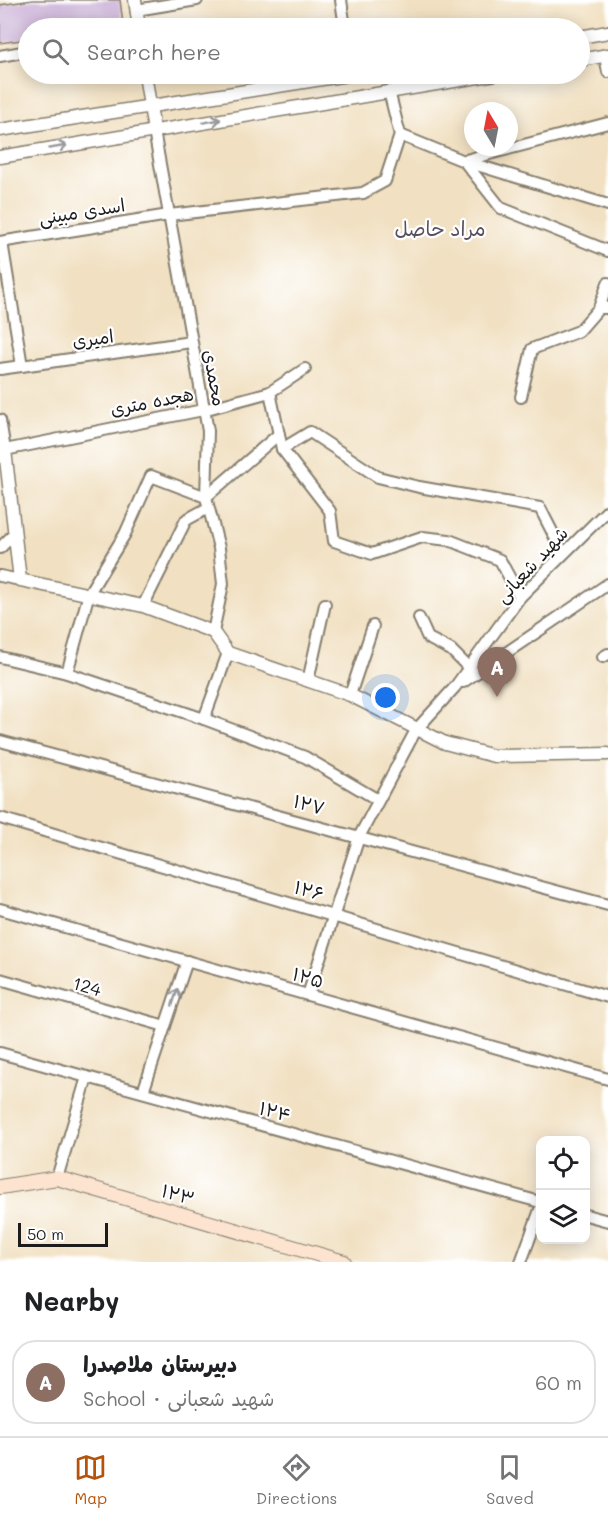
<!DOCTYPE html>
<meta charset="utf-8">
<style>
:root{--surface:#fff;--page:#f2f2f2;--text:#202124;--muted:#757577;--line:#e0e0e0;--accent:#b45309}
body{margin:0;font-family:Mali,"Playpen Sans Arabic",sans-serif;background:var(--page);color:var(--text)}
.controls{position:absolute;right:18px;bottom:18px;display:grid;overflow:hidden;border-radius:12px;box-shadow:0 3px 15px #0003}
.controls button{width:54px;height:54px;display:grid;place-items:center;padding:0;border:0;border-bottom:2px solid var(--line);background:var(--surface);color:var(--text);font:30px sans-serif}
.compass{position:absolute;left:464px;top:102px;width:54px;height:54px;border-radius:50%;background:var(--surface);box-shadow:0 3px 15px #0003;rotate:350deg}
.scale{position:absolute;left:18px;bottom:15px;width:90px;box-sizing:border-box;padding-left:6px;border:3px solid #1c1c1c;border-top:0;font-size:16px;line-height:21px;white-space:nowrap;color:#1c1c1c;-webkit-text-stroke:4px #fff;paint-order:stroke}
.you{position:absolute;left:386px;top:698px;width:21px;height:21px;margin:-15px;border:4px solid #fff;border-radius:50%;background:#1a73e8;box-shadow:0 0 0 9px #1a73e833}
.badge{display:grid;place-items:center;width:39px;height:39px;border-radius:50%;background:var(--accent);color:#fff;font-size:20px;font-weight:700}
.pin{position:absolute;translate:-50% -50px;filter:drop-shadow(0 2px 3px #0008)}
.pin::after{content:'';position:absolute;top:32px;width:21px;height:18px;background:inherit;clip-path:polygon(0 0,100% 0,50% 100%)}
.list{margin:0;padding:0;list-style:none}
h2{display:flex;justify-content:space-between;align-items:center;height:78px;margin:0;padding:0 24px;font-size:26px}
h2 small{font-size:20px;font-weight:400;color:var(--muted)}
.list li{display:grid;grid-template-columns:39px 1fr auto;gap:18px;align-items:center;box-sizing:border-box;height:84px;margin:0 12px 12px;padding:0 12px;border:2px solid var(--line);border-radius:24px}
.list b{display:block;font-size:22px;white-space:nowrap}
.list p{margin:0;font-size:20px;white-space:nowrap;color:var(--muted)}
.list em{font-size:20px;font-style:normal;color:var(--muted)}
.icon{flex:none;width:33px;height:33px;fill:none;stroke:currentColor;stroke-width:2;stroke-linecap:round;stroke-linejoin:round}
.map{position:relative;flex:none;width:608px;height:1262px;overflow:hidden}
.search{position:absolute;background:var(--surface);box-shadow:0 3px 15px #0003;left:18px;right:18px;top:18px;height:66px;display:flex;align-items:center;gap:15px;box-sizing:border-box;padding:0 21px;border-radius:33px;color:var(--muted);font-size:22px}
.sheet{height:174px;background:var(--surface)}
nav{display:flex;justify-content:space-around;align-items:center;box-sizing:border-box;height:84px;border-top:2px solid var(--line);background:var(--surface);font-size:16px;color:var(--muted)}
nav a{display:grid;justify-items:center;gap:3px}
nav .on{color:var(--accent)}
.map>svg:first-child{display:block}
</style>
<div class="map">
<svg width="608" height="1262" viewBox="0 0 608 1262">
<rect width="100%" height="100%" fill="#fff"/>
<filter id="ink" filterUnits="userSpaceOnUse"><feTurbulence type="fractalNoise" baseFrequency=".0167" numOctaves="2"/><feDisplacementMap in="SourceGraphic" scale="12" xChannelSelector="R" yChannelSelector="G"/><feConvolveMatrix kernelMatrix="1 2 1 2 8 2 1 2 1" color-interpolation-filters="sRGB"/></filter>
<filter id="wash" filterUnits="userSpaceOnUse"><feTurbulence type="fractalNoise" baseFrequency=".008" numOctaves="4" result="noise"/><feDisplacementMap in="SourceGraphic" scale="24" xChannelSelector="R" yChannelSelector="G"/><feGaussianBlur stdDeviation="1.35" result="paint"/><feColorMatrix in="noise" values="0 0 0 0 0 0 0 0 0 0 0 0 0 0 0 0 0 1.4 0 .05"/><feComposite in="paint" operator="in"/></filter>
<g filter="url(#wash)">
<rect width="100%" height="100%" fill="#f1e0c1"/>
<g id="blocks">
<polygon fill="#cbb1d7" points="33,0 120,0 123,24 94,28 28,28 28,39 0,43 0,5"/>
</g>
</g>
<g filter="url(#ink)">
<use href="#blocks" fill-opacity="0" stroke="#867e6e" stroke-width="1.5"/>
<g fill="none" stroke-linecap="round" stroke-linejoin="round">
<g stroke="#867e6e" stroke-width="14">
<g id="minor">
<polyline points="341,0 345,28"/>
<polyline points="136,10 197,0"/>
<polyline points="0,56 28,51"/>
<polyline points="605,56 608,72"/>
<polyline points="389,91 400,135 464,161 608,205"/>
<polyline points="154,131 208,431 206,497 219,548 223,584 213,632"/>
<polyline points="466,160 608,123"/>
<polyline points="464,161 501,208 608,251"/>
<polyline points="0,242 169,215 363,193 385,181 400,135"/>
<polyline points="2,242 22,366"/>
<polyline points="599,308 608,283"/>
<polyline points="0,369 191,342"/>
<polyline points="270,392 282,449 330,511 334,541 372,554 422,537 449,540 500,560 520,597"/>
<polyline points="521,397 532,349 579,331 599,308 608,308"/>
<polyline points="0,420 5,450 203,410 270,392 305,369"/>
<polyline points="282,449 310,432 378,477 419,487 540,508 563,553"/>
<polyline points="0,548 13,535"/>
<polyline points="0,576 20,580"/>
<polyline points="143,606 186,520 208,508"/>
<polyline points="419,618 428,638 451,650 469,668"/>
<polyline points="0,657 67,673 204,719 228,653"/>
<polyline points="603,657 608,654"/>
<polyline points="67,673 89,593 125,534 151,476 206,497 279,434"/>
<polyline points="308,681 325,604"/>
<polyline points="463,682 608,584"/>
<polyline points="350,695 373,626"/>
<polyline points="204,719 305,757 378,800"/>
<polyline points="0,741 608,905"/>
<polyline points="0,818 608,997"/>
<polyline points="0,909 608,1079"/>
<polyline points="0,979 165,1026"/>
<polyline points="308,995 359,837 416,730 455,687 520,597 608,510"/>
<polyline points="0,1053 540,1202"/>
<polyline points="143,1092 187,961"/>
<polyline points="57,1178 87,1077"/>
<polyline points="586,1215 608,1221"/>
<polyline points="521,1262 540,1210"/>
</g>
</g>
<g stroke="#867e6e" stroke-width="15">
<g id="tertiary">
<polyline points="135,0 139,28"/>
<polyline points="580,37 608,32"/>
<polyline points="580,60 608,55"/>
<polyline points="145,74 154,131"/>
<polyline points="0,130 354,74"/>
<polyline points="0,157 496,74"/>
<polyline points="0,451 5,450 20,580 143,606 213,632 228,653 350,695 445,743 494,756 608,754"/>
</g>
</g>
<g stroke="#867e6e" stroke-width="16">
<polyline id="secondary" points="0,1187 57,1178 344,1262"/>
</g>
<use href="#minor" stroke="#fff" stroke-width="10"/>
<use href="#tertiary" stroke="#fff" stroke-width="12"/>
<use href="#secondary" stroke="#fde4d1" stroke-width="14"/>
</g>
<defs><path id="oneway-shaft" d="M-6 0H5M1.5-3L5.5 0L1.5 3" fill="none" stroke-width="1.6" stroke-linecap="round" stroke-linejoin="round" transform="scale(1.5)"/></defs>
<g stroke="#999">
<use href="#oneway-shaft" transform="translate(212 121) rotate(-10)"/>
<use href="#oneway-shaft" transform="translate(58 147) rotate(-10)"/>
<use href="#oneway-shaft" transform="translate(175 997) rotate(-72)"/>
</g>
</g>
<g text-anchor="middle" stroke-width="4.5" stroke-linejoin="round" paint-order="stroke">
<g font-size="18" fill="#1c1c1c" stroke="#fff">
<text transform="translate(82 212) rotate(-9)" y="6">اسدی مبینی</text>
<text transform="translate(93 339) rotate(-8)" y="6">امیری</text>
<text transform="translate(214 378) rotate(80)" y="6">محمدی</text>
<text transform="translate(152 402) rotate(-11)" y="6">هجده متری</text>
<text transform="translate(532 565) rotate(-47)" y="6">شهید شعبانی</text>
<text transform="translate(309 805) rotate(15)" y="6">۱۲۷</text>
<text transform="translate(309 891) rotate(16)" y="6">۱۲۶</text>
<text transform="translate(308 978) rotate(16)" y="6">۱۲۵</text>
<text transform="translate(87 987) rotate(16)" y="6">124</text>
<text transform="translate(275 1112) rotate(15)" y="6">۱۲۴</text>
<text transform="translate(178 1195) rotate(16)" y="6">۱۲۳</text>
</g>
<g font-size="20" fill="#59505d" stroke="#fff">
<text x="440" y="236">مراد حاصل</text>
</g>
</g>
</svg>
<div class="controls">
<button><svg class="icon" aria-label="locate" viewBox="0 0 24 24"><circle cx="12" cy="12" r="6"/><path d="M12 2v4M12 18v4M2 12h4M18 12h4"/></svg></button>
<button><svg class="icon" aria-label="layers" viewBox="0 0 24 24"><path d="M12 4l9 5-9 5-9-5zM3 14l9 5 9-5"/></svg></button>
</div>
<svg class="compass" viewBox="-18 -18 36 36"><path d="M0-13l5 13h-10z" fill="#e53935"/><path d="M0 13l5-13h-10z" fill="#757577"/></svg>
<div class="scale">50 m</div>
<div class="you"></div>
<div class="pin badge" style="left:497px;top:697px;background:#8d6e63">A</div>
<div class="search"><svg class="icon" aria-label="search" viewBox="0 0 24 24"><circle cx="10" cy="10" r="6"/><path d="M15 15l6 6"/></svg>Search here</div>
</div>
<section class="sheet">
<h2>Nearby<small></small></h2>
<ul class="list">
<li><span class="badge" style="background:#8d6e63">A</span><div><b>دبیرستان ملاصدرا</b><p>School · شهید شعبانی</p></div><em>60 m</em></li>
</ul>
</section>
<nav>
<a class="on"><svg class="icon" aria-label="map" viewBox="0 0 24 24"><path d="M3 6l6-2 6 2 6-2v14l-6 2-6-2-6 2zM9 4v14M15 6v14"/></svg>Map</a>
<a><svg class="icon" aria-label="directions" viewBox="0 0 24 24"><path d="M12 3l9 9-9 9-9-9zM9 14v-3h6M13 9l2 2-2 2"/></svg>Directions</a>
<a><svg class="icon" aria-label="saved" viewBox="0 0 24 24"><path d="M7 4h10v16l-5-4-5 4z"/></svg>Saved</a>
</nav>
